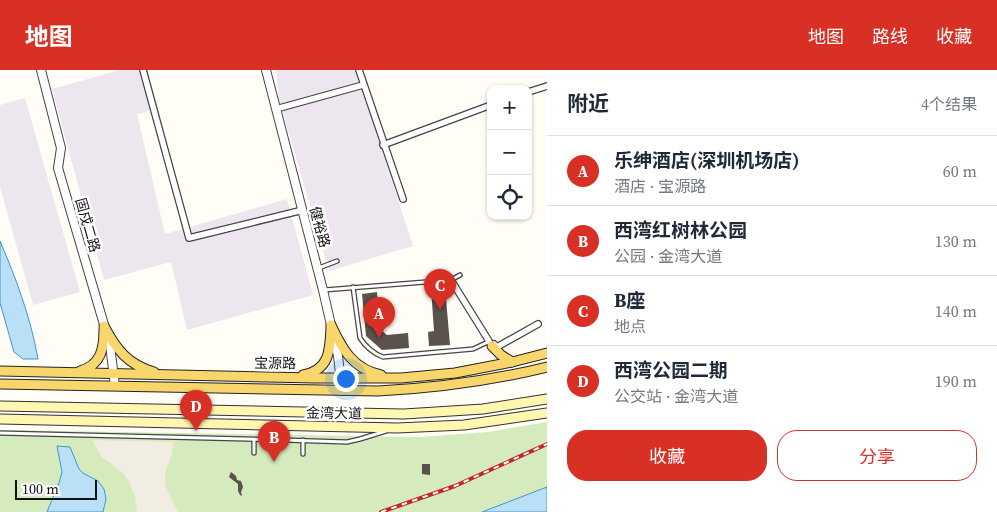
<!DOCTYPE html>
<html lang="zh">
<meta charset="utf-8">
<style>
:root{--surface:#fff;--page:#f2f2f3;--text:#1f2937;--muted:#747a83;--line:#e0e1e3;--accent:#d93025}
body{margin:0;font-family:"Source Serif 4","Noto Sans SC",serif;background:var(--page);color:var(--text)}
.controls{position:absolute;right:15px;top:15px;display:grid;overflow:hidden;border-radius:10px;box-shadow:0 1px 4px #0004}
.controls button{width:45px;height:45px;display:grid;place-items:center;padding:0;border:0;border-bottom:1px solid var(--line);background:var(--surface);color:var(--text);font:25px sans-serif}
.scale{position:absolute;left:15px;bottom:12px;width:82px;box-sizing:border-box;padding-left:5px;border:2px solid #111;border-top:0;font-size:14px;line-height:18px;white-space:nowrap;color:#111;-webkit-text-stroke:4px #fff;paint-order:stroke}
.you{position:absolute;left:345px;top:308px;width:18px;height:18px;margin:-12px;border:4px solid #fff;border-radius:50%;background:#1a73e8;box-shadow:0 0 0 8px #1a73e833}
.badge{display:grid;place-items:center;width:32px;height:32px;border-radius:50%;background:var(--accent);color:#fff;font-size:16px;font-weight:700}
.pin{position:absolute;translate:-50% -41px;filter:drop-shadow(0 1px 2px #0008)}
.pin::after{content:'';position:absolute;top:26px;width:18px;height:15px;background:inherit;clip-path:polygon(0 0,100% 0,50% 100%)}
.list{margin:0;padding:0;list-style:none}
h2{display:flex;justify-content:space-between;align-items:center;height:65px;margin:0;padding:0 20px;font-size:21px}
h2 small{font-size:16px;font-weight:400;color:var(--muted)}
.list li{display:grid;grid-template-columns:32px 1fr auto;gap:15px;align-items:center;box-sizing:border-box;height:70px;padding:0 20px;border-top:1px solid var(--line)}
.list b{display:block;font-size:19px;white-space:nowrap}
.list p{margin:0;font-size:16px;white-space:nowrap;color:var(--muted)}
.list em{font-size:16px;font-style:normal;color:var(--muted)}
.actions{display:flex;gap:10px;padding:15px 20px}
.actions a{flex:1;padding:11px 0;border:1px solid var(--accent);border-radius:20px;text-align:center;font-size:18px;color:var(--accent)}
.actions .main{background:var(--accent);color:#fff}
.icon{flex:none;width:28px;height:28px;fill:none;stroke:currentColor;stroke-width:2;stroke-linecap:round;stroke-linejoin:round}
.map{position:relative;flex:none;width:547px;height:442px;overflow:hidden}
header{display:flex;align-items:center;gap:30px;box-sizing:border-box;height:70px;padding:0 25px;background:var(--accent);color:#fff}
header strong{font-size:24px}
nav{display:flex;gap:28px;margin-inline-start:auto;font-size:18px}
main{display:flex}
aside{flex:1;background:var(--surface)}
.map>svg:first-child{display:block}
</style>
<header>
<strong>地图</strong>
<nav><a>地图</a><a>路线</a><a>收藏</a></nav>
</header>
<main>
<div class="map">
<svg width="547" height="442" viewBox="0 0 547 442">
<rect width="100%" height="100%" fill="#fffdf5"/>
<g fill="#eee6ef">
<polygon points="120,0 148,0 158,39 137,44 165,164 287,129 313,225 187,260 171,192 104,210 52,19"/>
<polygon points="276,0 356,0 413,176 329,201 279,29"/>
<polygon points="25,28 80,222 33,235 0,117 0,35"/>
</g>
<polygon fill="#d5ebbd" points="547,352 547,440 539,442 0,442 0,360 419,367 488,362"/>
<polygon fill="#f1ede2" points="92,370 173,372 172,384 165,402 165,415 178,442 137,442 135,426 130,414 123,403 101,386"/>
<g fill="#b9e0f7" stroke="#3f96cf">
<path d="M0,171C16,208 31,249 38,289H23L14,282L0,233Z"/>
<polygon points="57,376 70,377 79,399 83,403 98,411 104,419 106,429 103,442 47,442 59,413 62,402"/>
<polygon points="547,417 547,442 482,442"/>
</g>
<g fill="#5a524d">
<polygon points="445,217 450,275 429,276 428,262 434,261 431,218"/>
<polygon points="377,222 380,259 387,265 408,263 409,278 382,280 366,266 362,224"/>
<polygon points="422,394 430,394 430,405 422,404"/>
<polygon points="231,402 236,406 237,410 241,411 243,417 241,422 242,426 240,425 238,421 238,414 229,407"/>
</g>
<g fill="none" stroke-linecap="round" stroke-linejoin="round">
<g stroke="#444" stroke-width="5.5">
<g id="service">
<polyline points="319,198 337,191"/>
<path d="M353,217L360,268C365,276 374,284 383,287L473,279L488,272"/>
<polyline points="324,220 451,210 460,205"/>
<polyline points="0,363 283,370 283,357"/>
<polyline points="283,370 347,372 360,369 386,361"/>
<polyline points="254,383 254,370"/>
<polyline points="303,384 303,370"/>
</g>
</g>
<g stroke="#444" stroke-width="8">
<g id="minor">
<polyline points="143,0 189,168 303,140"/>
<polyline points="359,0 403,129"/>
<polyline points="528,22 547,16"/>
<polyline points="276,39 363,15"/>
<polyline points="383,75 491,35"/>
<polyline points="451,210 492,276"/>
<polyline points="494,274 497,277 538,254"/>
</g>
</g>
<g stroke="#444" stroke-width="10">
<g id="tertiary">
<polyline points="41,0 61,78 58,98 110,275 115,316"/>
<polyline points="266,0 323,220 338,286 342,321"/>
</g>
</g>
<g stroke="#333" stroke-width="11">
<g id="secondary">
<polyline points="0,336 404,344 483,339 547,329"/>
<polyline points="0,349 397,358 464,355 547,343"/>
</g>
</g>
<g stroke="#222" stroke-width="11">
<g id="primary">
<path d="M331,255C342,279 353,299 381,305"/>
<path d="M104,256C116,279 128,295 154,302"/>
<polyline points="492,276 501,285 512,292"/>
<polyline points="0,301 315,308 401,308 455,303 512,292 547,283"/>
<path d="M80,301C101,295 104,279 104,259"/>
<path d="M303,305C330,300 330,280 331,257"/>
<path d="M0,314L378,321C437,318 490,311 547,297"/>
</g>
</g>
<use href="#service" stroke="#fff" stroke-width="3"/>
<use href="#minor" stroke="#fff" stroke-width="5.5"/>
<use href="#tertiary" stroke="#fff" stroke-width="8"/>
<use href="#secondary" stroke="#fff6b0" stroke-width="9"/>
<use href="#primary" stroke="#f9d66b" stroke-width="9"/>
<g stroke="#c4262e" stroke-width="4">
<polyline id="rail" points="381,442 455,416 547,374"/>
</g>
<use href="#rail" stroke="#fff" stroke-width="2" stroke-dasharray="5.5" stroke-linecap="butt"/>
</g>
<g text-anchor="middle" stroke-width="5" stroke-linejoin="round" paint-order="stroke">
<g font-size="14" fill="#111" stroke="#fff">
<text transform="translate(88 155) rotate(74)" y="5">固戍二路</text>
<text transform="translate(320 157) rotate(75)" y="5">健裕路</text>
<text transform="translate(275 293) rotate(1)" y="5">宝源路</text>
<text transform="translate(334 343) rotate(1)" y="5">金湾大道</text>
</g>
</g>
</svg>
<div class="controls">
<button>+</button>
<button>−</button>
<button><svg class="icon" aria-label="locate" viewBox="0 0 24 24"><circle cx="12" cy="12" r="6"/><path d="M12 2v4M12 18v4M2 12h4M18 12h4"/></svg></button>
</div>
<div class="scale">100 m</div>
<div class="you"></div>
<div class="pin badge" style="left:379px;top:268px">A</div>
<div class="pin badge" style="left:274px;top:392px">B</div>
<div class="pin badge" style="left:440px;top:240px">C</div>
<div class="pin badge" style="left:196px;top:361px">D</div>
</div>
<aside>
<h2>附近<small>4个结果</small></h2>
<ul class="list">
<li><span class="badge">A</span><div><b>乐绅酒店(深圳机场店)</b><p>酒店 · 宝源路</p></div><em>60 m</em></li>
<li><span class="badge">B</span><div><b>西湾红树林公园</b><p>公园 · 金湾大道</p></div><em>130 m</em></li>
<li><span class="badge">C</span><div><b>B座</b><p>地点</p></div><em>140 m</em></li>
<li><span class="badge">D</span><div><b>西湾公园二期</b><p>公交站 · 金湾大道</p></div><em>190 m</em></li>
</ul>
<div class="actions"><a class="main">收藏</a><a>分享</a></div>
</aside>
</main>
